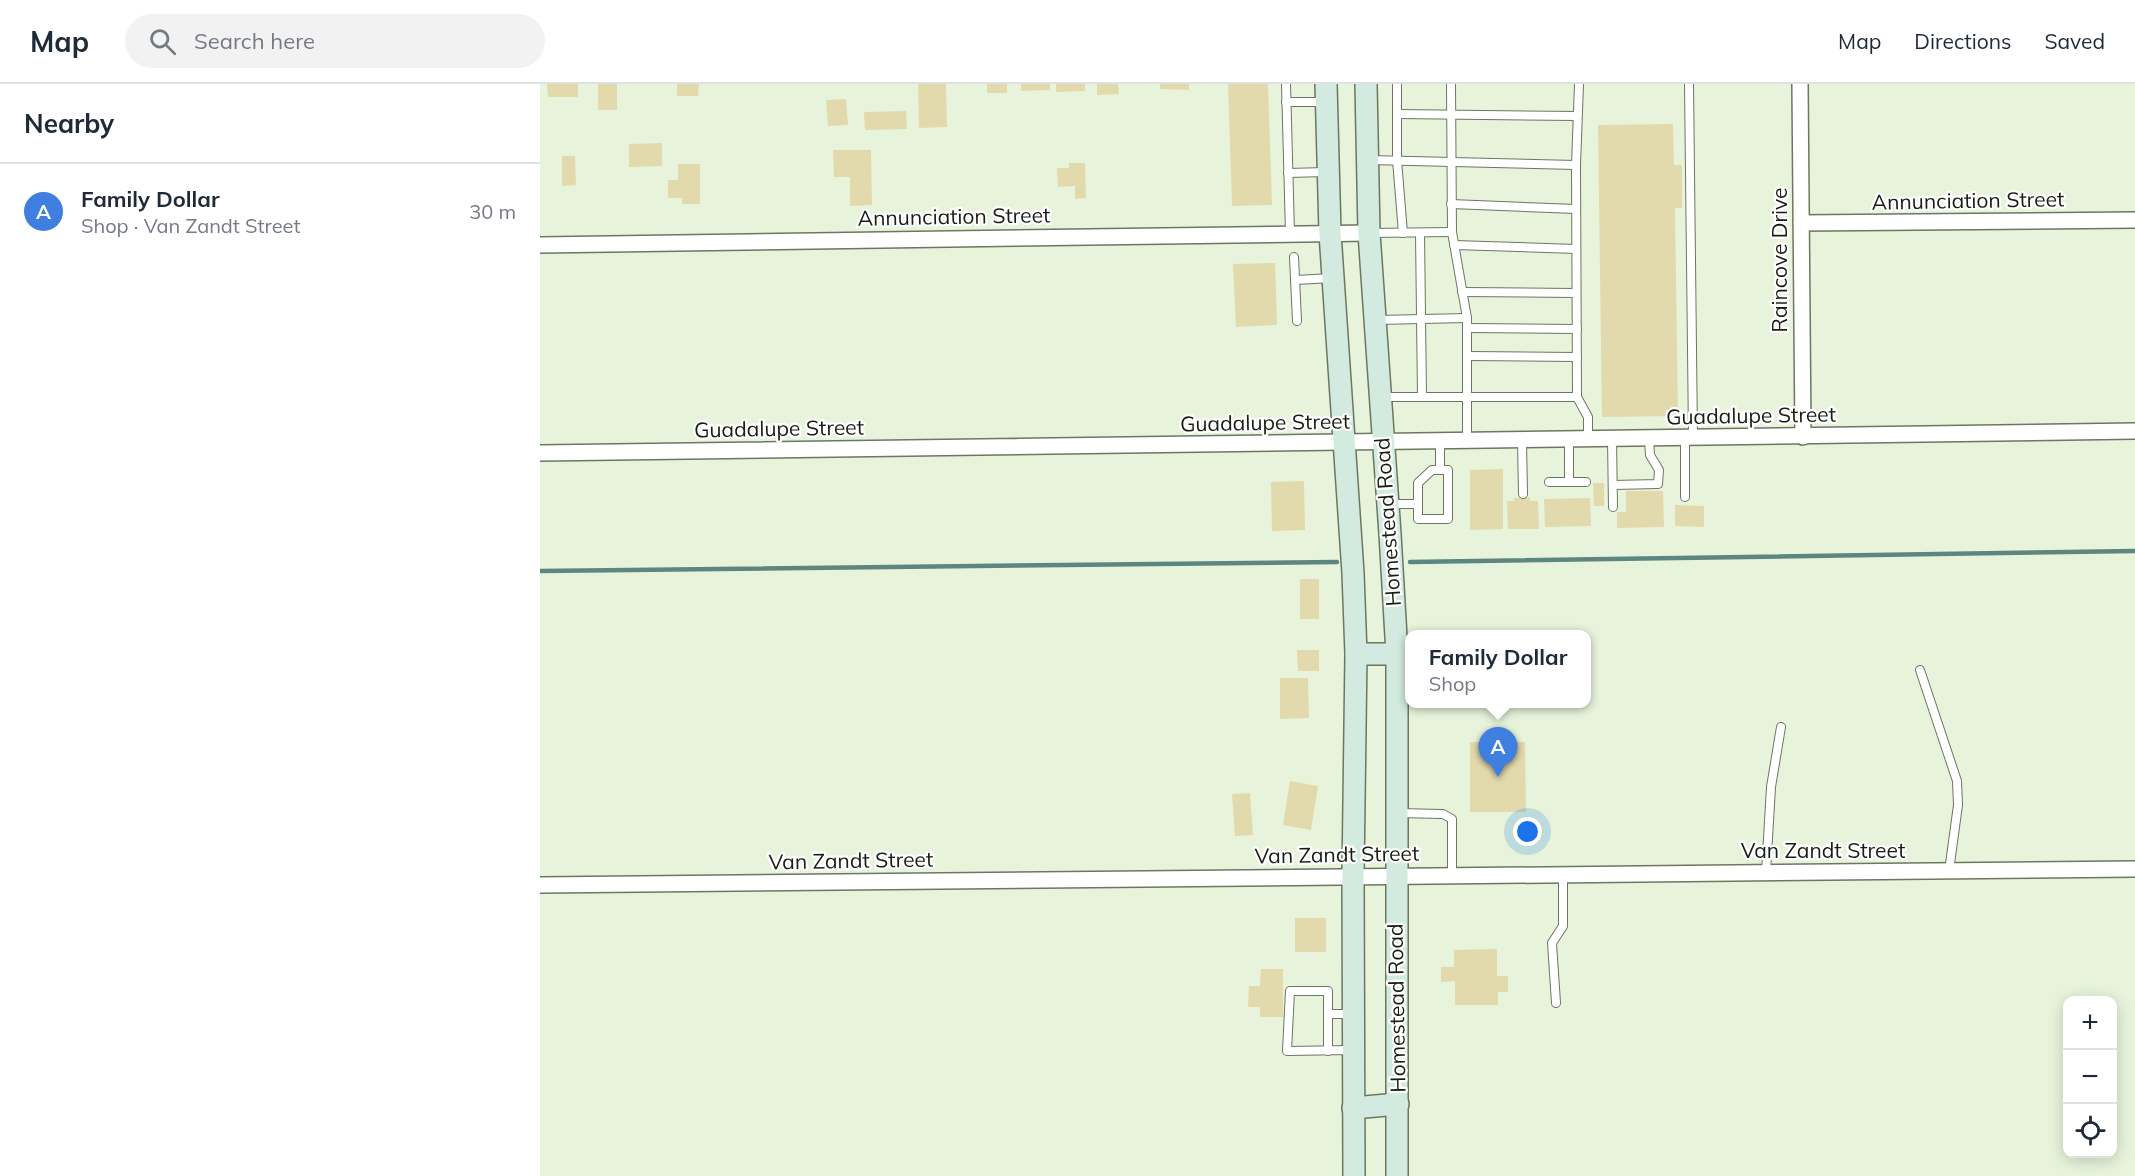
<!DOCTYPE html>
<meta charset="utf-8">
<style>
:root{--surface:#fff;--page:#f2f2f3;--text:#1f2937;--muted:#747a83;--line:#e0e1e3;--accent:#8e2488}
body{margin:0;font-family:Mulish,sans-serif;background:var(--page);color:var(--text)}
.controls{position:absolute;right:18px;bottom:18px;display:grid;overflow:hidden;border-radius:12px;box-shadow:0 3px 15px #0003}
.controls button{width:54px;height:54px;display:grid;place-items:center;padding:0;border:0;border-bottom:2px solid var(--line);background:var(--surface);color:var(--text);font:30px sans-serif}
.you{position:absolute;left:988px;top:748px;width:21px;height:21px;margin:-15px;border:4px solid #fff;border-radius:50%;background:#1a73e8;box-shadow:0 0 0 9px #1a73e833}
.badge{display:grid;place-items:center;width:39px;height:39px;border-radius:50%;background:var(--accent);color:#fff;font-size:20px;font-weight:700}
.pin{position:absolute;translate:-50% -50px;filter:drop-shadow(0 2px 3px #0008)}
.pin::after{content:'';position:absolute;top:32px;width:21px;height:18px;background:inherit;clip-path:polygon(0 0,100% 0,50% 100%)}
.popup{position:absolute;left:865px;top:546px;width:186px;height:78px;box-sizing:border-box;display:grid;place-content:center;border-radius:12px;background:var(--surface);filter:drop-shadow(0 2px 4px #0005);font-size:20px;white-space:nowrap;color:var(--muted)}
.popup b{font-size:22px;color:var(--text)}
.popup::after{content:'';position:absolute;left:50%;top:100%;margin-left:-12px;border:12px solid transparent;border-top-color:var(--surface)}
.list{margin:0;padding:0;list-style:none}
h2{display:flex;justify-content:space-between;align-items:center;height:78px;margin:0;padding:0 24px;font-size:26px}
h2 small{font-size:20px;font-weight:400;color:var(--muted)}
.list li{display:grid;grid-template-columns:39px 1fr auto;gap:18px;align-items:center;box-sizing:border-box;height:96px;padding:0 24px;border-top:2px solid var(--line)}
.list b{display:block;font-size:22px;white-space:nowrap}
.list p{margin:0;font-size:20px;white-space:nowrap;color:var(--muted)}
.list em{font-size:20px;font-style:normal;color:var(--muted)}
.icon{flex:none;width:33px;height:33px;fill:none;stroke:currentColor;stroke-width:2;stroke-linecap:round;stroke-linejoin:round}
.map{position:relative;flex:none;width:1595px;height:1092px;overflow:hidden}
header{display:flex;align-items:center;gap:36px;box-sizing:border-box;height:84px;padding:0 30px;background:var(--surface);border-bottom:2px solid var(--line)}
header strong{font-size:28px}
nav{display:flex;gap:33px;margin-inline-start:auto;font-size:21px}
.search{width:420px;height:54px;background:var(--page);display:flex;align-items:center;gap:15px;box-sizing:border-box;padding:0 21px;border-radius:33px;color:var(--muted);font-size:22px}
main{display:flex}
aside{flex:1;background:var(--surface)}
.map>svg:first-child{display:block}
</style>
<header>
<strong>Map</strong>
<div class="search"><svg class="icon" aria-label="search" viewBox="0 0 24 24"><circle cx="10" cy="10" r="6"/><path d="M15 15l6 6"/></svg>Search here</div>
<nav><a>Map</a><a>Directions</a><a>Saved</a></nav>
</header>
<main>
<aside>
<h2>Nearby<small></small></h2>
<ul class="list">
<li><span class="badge" style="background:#3f7fe0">A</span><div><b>Family Dollar</b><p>Shop · Van Zandt Street</p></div><em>30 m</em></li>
</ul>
</aside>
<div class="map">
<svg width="1595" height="1092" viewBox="0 0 1595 1092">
<rect width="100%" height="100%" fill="#e7f4db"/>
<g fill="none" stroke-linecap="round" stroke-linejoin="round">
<g stroke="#5d8683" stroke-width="4.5">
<polyline points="870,478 1595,467"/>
<polyline points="0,487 797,478"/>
</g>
</g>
<g fill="#e2daac">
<polygon points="7,0 38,0 38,13 8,13"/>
<rect x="58" y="0" width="19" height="26"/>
<polygon points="137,0 159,0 158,12 137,12"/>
<polygon points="378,0 406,0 407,43 379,44"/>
<rect x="447" y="0" width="20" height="9"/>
<polygon points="481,0 510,0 510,6 481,7"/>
<polygon points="516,0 545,0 545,7 516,8"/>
<polygon points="557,0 578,0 579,10 557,11"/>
<polygon points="620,0 649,0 649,6 620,5"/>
<polygon points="688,0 728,0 732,121 692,122"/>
<polygon points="306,15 308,41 288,42 286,16"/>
<polygon points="366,27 367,45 325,46 324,28"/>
<polygon points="1133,40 1134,81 1142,81 1142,124 1135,124 1138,332 1062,333 1058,41"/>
<polygon points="122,59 122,82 89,83 89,60"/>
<polygon points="293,66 331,66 332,121 310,122 310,93 294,93"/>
<polygon points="22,72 35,72 36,101 22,102"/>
<polygon points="529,79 545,79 546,114 535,115 535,102 518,103 517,84 529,84"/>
<polygon points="138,80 160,80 160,120 142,120 142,114 128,114 128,96 138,96"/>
<polygon points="735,179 737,241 696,243 693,180"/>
<polygon points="963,385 963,445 930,446 930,386"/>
<polygon points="764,397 765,446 732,447 731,398"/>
<polygon points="1053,399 1064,399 1064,422 1054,422"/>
<polygon points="1086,407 1123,407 1124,443 1077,444 1077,428 1086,428"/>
<polygon points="990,413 990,417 998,417 999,445 968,445 967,417 974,417 974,414"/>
<polygon points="1050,414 1051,442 1005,443 1004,415"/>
<polygon points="1135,421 1164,422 1164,443 1135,442"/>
<rect x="760" y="495" width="19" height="40"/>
<polygon points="757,566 779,566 779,587 758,587"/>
<polygon points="740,594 768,594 769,634 740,635"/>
<polygon points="930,658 985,658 986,728 930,728"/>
<polygon points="750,697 778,702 771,746 743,741"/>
<polygon points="710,709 713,751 695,752 692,710"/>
<rect x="755" y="834" width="31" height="34"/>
<polygon points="957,865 957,892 968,892 968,908 958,908 958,921 915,921 915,897 901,898 901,883 914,883 914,866"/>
<polygon points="721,885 743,885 743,933 720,933 720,923 708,923 709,902 720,902"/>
</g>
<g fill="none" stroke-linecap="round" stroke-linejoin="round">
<g stroke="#6b7761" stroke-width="10">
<g id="service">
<polyline points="746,0 750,149"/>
<polyline points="857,0 857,76 863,149"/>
<polyline points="911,0 912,148 927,234 927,357"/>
<polyline points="1149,0 1153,354"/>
<polyline points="746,18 784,18"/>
<polyline points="857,30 1037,32"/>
<polyline points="829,76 1036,81"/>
<polyline points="748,89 786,88"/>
<polyline points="911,120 1036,125"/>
<polyline points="829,149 912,148"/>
<polyline points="880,149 882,313"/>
<polyline points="914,161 1036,165"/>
<polyline points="754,173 757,237"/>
<polyline points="755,196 793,194"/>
<polyline points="922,208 1036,209"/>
<polyline points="837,236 927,234"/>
<polyline points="927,244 1037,245"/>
<polyline points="927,272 1037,273"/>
<polyline points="842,313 1037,313 1036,81 1039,0"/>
<polyline points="1037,313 1048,333 1048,356"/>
<polyline points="1072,355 1073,423"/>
<polyline points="1029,356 1029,398"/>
<polyline points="982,357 983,410"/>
<polyline points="900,358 900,386"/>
<polygon points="892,386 908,386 908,435 878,435 878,399"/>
<polyline points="1009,398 1046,398"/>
<polyline points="1073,401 1118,400 1119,386 1110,371 1109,355"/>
<polyline points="1145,413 1145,354"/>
<polyline points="849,420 878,420"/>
<polyline points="1380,586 1417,697 1418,721 1409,787"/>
<polyline points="857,729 903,730 912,735 912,790"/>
<polyline points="1226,788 1231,703 1241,643"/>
<polyline points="1016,919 1012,859 1023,842 1023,790"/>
<polyline points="788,930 788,967"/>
<polyline points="812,966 747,967 750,907 788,907 788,930 812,930"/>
</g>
</g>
<g stroke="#6b7761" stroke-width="18">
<g id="minor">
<polyline points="1260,0 1263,353"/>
<polyline points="1261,139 1595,136"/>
<polyline points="0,161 829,149"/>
<polyline points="0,369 1595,347"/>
<polyline points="0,801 1595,785"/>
</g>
</g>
<g stroke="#6b7761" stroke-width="24">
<g id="secondary">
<polyline points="786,0 790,149 813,489 816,570 813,791 814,1092"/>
<polyline points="826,0 829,149 850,450 857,570 857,1092"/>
<polyline points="816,570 857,570"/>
<polyline points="813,1024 858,1020"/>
</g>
</g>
<use href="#service" stroke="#fff" stroke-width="8"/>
<use href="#minor" stroke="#fff" stroke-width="15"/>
<use href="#secondary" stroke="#d2eadf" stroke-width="21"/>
</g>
<g text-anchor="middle" stroke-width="4.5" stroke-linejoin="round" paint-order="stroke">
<g font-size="21" fill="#181c14" stroke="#fff">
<text transform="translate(1428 117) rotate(-1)" y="7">Annunciation Street</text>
<text transform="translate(414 133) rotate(-1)" y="7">Annunciation Street</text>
<text transform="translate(1240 176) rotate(-90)" y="7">Raincove Drive</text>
<text transform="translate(1211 332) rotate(-1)" y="7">Guadalupe Street</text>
<text transform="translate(725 339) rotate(-1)" y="7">Guadalupe Street</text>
<text transform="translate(239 345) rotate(-1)" y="7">Guadalupe Street</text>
<text transform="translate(848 438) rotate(-94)" y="7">Homestead Road</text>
<text x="1283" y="774">Van Zandt Street</text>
<text transform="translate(797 771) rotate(-1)" y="7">Van Zandt Street</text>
<text transform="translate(311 777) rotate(-1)" y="7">Van Zandt Street</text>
<text transform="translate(857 924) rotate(-91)" y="7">Homestead Road</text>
</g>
</g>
</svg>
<div class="controls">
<button>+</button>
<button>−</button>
<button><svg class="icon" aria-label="locate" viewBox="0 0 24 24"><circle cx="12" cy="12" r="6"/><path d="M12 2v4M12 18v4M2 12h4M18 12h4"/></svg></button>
</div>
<div class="you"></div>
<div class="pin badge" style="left:958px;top:693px;background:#3f7fe0">A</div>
<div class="popup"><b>Family Dollar</b>Shop</div>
</div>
</main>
